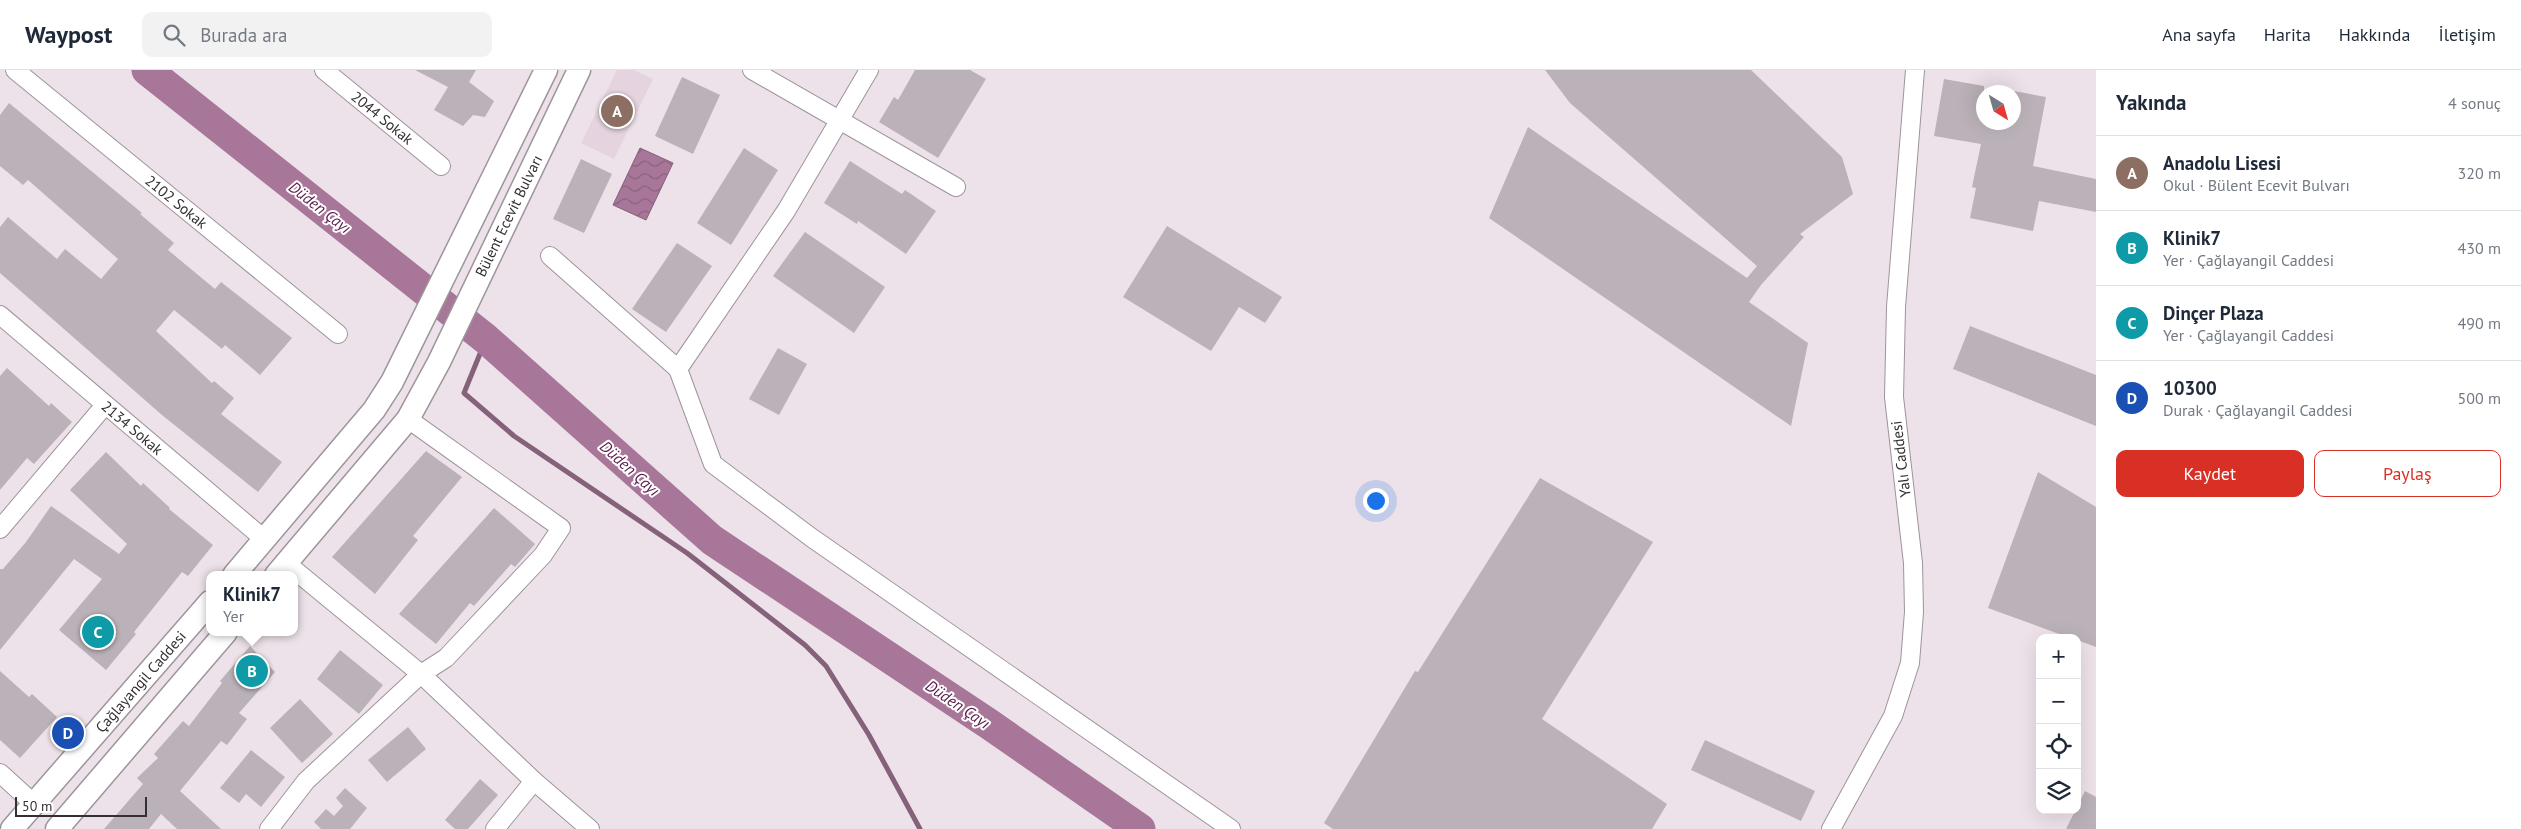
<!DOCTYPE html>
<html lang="tr">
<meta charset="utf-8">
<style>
:root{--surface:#fff;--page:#f2f2f3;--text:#1f2937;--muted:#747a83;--line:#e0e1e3;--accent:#d93025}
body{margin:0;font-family:"PT Sans",sans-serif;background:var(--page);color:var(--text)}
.controls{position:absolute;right:15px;bottom:15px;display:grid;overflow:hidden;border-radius:10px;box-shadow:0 5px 20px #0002}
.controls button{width:45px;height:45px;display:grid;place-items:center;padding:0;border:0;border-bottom:1px solid var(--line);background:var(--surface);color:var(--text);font:25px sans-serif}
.compass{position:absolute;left:1976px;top:15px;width:45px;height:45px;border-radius:50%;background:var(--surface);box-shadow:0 5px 20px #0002;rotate:143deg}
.scale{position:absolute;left:15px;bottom:12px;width:132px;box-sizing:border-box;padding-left:5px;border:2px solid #343032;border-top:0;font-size:14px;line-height:18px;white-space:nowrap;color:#343032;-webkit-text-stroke:4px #fff;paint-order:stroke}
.you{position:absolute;left:1375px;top:430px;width:18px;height:18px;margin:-12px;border:4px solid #fff;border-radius:50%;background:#1a73e8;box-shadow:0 0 0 8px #1a73e833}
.badge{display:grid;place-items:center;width:32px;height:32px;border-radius:50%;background:var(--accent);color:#fff;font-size:16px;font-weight:700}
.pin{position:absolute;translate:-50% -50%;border:2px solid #fff;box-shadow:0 1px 5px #0006}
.popup{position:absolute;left:206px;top:501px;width:92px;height:65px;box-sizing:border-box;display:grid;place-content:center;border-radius:10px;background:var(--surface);filter:drop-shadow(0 1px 4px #0005);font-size:16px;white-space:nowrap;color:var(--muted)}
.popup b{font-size:19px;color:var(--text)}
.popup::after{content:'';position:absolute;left:50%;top:100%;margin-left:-10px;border:10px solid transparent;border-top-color:var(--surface)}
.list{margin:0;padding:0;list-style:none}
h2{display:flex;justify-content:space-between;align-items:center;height:65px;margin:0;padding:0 20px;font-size:21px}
h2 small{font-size:16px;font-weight:400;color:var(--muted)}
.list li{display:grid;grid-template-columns:32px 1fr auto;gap:15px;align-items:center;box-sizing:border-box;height:75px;padding:0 20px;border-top:1px solid var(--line)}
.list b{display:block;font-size:19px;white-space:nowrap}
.list p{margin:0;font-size:16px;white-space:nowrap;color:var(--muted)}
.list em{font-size:16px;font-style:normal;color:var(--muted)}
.actions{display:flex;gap:10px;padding:15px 20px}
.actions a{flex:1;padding:11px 0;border:1px solid var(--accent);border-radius:10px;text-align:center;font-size:18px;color:var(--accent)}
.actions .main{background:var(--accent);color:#fff}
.icon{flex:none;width:28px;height:28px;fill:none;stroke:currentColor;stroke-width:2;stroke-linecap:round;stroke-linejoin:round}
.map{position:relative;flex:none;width:2096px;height:759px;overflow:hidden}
header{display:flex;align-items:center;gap:30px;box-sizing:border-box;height:70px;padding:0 25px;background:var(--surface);border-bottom:1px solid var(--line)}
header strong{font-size:24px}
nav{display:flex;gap:28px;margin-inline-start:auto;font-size:18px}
.search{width:350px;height:45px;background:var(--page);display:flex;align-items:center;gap:12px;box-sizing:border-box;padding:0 18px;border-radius:10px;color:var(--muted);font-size:19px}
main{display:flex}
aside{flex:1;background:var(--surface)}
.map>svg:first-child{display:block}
</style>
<header>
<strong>Waypost</strong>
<div class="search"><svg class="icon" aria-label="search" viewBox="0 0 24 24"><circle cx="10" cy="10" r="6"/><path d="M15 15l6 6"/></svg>Burada ara</div>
<nav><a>Ana sayfa</a><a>Harita</a><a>Hakkında</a><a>İletişim</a></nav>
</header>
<main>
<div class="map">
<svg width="2096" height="759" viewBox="0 0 2096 759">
<defs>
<pattern id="water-waves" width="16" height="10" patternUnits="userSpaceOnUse" patternTransform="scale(1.25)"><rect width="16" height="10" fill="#a87699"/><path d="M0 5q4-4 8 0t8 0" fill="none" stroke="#8a617d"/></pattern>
</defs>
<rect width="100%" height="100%" fill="#ede2e9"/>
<polygon fill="#e5d4df" points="617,0 634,0 653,9 614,89 581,73"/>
<polygon fill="url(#water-waves)" stroke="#85617a" points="640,78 673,93 646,150 613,135"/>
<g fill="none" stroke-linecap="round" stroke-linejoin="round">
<polyline stroke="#85617a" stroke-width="5" points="486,269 464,323 514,366 687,483 805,575 826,596 869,665 920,759"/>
<polyline stroke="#a87699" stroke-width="31" points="147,0 486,269 712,470 989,654 1140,759"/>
</g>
<g fill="#bbb1b8">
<polygon points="415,0 476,0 469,12 494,31 485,47 473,45 463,56 434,40 448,17"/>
<polygon points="915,0 970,0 986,9 938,88 879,52 894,27 898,30"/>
<polygon points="1545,0 1751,0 1842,87 1853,124 1800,164 1804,167 1761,215 1749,232 1808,273 1791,356 1489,148 1528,57 1747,208 1757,196 1570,33"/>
<polygon points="682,7 720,25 693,84 655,66"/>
<polygon points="1944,9 1984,16 1984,52 2014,52 2014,21 2046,27 2033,96 2096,109 2096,142 2039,131 2033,161 1970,148 1976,118 1972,117 1981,74 1934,66"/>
<polygon points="9,33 142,143 140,144 174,173 168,180 215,219 221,212 292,268 260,305 225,275 222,279 174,240 156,261 212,313 214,311 234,328 221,344 282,392 258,422 162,345 0,203 0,157 8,147 57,189 65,179 101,209 118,189 28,110 23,115 0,96 0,45"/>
<polygon points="744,78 778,100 731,175 697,153"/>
<polygon points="581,89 612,104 584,163 553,149"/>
<polygon points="850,91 902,124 905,120 936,141 906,184 858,151 857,154 824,133"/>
<polygon points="1167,156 1282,227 1265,253 1239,237 1211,281 1123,227"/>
<polygon points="805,162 885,217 854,263 773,206"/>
<polygon points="677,173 712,196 666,262 632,239"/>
<polygon points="1970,256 2096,305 2096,356 1953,299"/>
<polygon points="778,278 807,294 779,345 749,329"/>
<polygon points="7,298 49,336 51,333 72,352 34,394 27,388 0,420 0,306"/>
<polygon points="426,381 462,407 413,466 418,470 375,524 332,487"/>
<polygon points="106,382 141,416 143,413 170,438 169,439 213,475 188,506 182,502 134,562 136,564 106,600 59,560 102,509 74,489 0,580 0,499 3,499 26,472 51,436 119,484 127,474 70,420"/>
<polygon points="2038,402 2096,437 2096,577 2077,570 2077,568 2070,568 1988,538"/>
<polygon points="1540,408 1653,472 1542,649 1667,734 1652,759 1333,759 1324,753 1415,601 1418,602"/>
<polygon points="494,438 535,474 515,497 511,494 474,536 470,533 436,574 399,544"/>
<polygon points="250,576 275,602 239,643 247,649 227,675 221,671 180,721 221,759 177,759 161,744 149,759 104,759 143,714 137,708 158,688 154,684 183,651 189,656 222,613 220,611"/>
<polygon points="340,580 383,615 359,644 317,609"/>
<polygon points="0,601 29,627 32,624 57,647 20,688 0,670"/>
<polygon points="300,629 333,664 302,693 270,658"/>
<polygon points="408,657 426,679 387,712 368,690"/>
<polygon points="1705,670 1815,721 1801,751 1691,700"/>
<polygon points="251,680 285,707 261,737 246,724 239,733 220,718"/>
<polygon points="480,709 498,725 468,759 455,759 445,750"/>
<polygon points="345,718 367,738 350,759 321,759 314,752 326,739 334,746 343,736 336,728"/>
<polygon points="2085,721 2096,727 2096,759 2066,759"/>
</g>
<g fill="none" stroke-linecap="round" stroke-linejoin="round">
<g stroke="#9e949b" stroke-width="20">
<g id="minor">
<polyline points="15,0 338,264"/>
<polyline points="324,0 441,96"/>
<polyline points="752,0 956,117"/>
<polyline points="550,186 678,299 786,141 869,0"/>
<polyline points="0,245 264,469"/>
<polyline points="678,299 713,394 812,468 1231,759"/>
<polyline points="0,459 105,335"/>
<polyline points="286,493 421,604 534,711 590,759"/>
<polyline points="0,703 34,734"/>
<polyline points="269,759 306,711 421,604 446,588 543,485 561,458 408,349"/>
<polyline points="495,759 534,711"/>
<polyline points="1831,759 1893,646 1910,593 1914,542 1913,493 1894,327 1896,237 1915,0"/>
</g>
</g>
<g stroke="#9e949b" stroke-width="25">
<g id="major">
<polyline points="234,505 374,340 392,312 546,0"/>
<polyline points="276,505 408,349 439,292 579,0"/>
<polyline points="12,759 210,532"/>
<polyline points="57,759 226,562"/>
</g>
</g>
<use href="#minor" stroke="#fff" stroke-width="18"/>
<use href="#major" stroke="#fff" stroke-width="22"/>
</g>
<g text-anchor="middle" stroke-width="4" stroke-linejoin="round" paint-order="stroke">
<g font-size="15" fill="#343032" stroke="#fff">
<text transform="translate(382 48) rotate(39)" y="5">2044 Sokak</text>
<text transform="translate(176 132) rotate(39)" y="5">2102 Sokak</text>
<text transform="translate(509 146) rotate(-64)" y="5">Bülent Ecevit Bulvarı</text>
<text transform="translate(132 358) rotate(40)" y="5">2134 Sokak</text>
<text transform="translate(1901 389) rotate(-97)" y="5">Yalı Caddesi</text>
<text transform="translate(141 612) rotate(-49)" y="5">Çağlayangil Caddesi</text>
</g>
<g font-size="16" font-style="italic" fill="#581b4a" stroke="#fff">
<text transform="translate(320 137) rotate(38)" y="6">Düden Çayı</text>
<text transform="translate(630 398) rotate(42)" y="6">Düden Çayı</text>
<text transform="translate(958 634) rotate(34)" y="6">Düden Çayı</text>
</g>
</g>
</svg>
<div class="controls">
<button>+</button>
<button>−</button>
<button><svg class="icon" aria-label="locate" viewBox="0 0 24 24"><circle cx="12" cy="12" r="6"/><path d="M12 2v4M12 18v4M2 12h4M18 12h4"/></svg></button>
<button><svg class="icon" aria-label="layers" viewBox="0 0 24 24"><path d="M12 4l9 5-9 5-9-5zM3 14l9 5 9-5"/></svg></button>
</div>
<svg class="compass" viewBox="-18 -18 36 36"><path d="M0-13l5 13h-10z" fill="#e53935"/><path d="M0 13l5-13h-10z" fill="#747a83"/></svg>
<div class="scale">50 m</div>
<div class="you"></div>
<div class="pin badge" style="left:617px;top:41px;background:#8d6e63">A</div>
<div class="pin badge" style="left:252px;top:601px;background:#0f9aa8">B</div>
<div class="popup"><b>Klinik7</b>Yer</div>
<div class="pin badge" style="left:98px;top:562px;background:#0f9aa8">C</div>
<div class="pin badge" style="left:68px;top:663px;background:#1a4fb4">D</div>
</div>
<aside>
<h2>Yakında<small>4 sonuç</small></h2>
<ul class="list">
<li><span class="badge" style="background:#8d6e63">A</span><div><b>Anadolu Lisesi</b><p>Okul · Bülent Ecevit Bulvarı</p></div><em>320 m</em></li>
<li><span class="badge" style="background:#0f9aa8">B</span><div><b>Klinik7</b><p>Yer · Çağlayangil Caddesi</p></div><em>430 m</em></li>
<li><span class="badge" style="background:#0f9aa8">C</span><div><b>Dinçer Plaza</b><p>Yer · Çağlayangil Caddesi</p></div><em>490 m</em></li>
<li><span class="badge" style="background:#1a4fb4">D</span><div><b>10300</b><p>Durak · Çağlayangil Caddesi</p></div><em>500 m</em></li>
</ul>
<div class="actions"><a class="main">Kaydet</a><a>Paylaş</a></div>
</aside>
</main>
